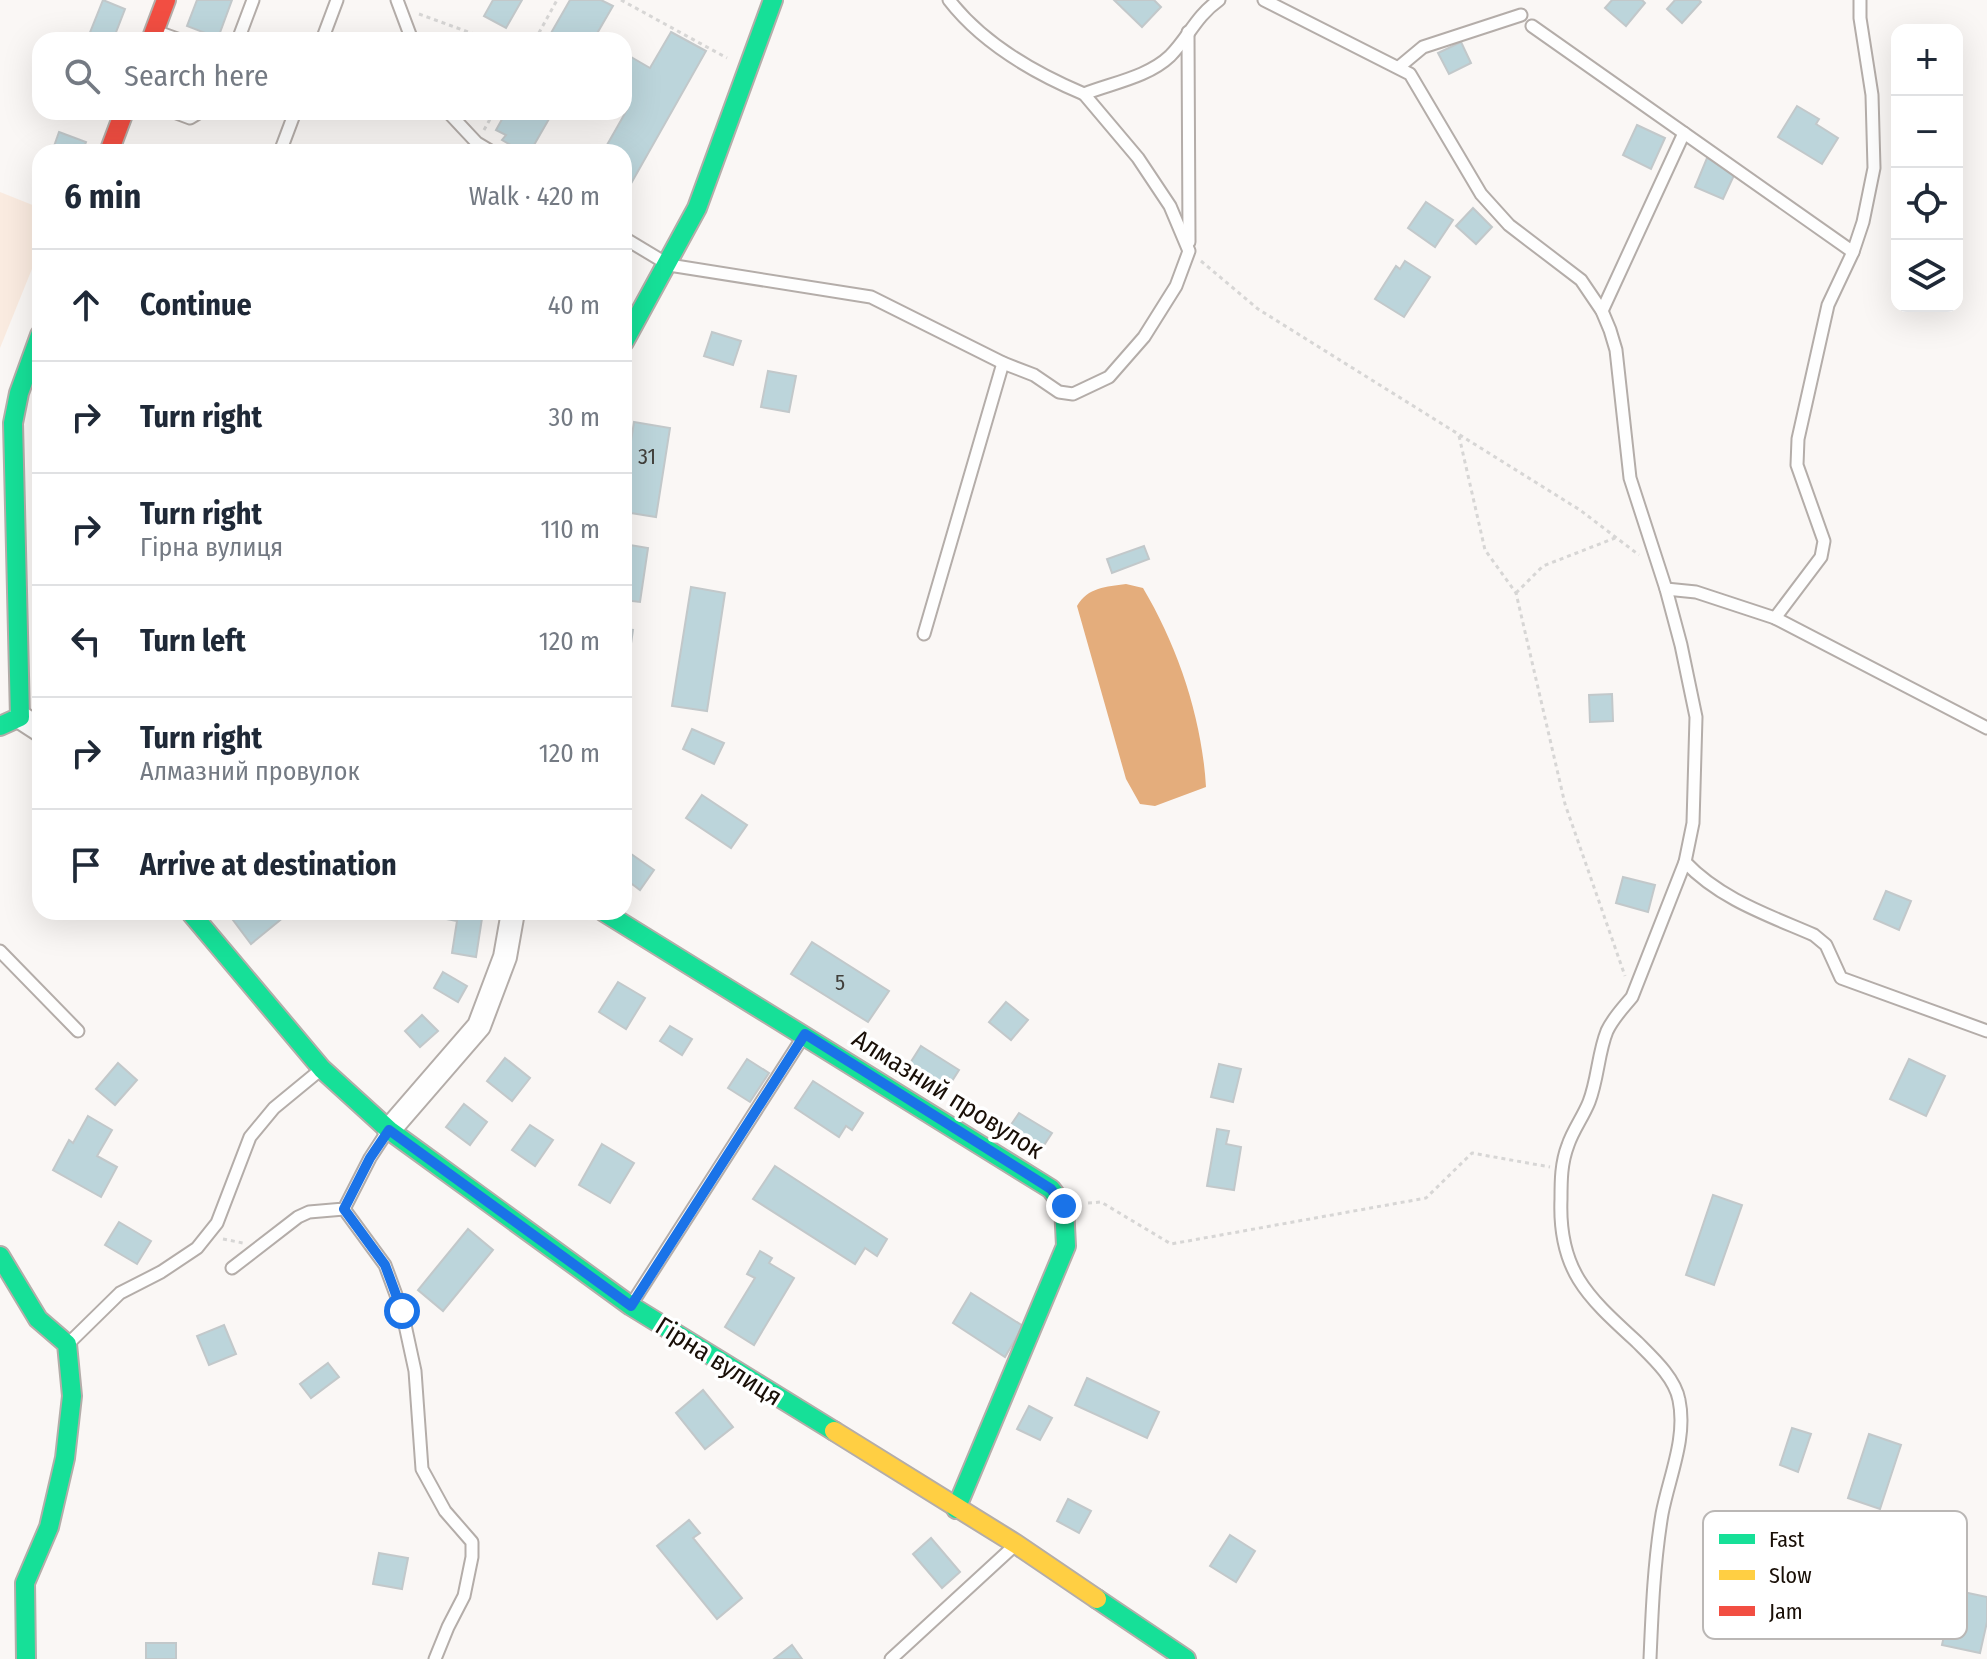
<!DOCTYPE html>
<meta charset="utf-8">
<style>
:root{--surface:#fff;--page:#f2f2f3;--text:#1f2937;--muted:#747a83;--line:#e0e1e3}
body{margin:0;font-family:"Fira Sans Condensed",sans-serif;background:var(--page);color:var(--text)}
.controls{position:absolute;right:24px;top:24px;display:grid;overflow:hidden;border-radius:16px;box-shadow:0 8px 32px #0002}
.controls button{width:72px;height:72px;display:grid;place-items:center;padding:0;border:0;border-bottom:2px solid var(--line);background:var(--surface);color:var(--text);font:40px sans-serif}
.stop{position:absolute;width:24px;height:24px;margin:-18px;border:6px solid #1a73e8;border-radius:50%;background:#fff}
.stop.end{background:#1a73e8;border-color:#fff;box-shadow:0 2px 8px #0008}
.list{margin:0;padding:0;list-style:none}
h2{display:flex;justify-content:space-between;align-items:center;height:104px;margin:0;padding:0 32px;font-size:34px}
h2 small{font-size:26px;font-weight:400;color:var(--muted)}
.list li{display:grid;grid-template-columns:52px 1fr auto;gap:24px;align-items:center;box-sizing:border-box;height:112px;padding:0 32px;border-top:2px solid var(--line)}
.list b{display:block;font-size:30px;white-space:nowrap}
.list p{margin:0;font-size:26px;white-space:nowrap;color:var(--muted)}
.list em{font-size:26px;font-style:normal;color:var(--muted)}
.icon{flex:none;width:44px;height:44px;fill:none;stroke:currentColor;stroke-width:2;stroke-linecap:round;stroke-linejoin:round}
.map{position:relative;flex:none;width:1987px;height:1659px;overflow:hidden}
.search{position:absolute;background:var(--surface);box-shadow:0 8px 32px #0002;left:32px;top:32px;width:600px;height:88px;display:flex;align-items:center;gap:20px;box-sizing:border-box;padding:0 28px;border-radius:24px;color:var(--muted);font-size:30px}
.panel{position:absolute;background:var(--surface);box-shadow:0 8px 32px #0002;left:32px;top:144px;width:600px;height:776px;border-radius:24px}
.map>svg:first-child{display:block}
</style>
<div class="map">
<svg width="1987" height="1659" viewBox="0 0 1987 1659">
<rect width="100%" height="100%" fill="#faf7f5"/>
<polygon fill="#faebe0" points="0,192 40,208 40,249 0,348"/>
<path fill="#e4ad7c" d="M1126,584L1143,588C1178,647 1202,718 1206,787L1155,806L1140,804L1126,779L1077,606C1088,587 1106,587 1126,584Z"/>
<g fill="#bcd5db" stroke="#c2c8ca" stroke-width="2">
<polygon points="103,0 125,9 113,40 87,40"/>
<polygon points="197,0 232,0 218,38 187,26"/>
<polygon points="493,0 522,0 506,28 484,16"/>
<polygon points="570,0 601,0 613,6 595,37 600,40 547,40"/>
<polygon points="1114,0 1154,0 1161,7 1142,27"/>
<polygon points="1612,0 1642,0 1645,3 1626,26 1605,8"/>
<polygon points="1675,0 1699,0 1701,2 1682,23 1667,9"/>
<polygon points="671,32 706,51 624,196 624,152 603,152 628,108 624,106 624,53 650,68"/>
<polygon points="1461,42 1471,63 1449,74 1438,53"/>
<polygon points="1797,106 1819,119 1816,124 1838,138 1822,164 1778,137"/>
<polygon points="506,112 553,112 530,152 523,152 502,140 506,135 496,130"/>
<polygon points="1637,125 1665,138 1651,169 1623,155"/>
<polygon points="59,132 86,142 82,152 52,152"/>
<polygon points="1707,158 1736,171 1723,199 1695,187"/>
<polygon points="1426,202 1453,220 1435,247 1408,228"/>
<polygon points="1473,208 1492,227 1476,244 1456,226"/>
<polygon points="1405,261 1430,277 1404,317 1375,299 1396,266 1400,269"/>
<polygon points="712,332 741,341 733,365 704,356"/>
<polygon points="768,371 796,376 789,412 761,407"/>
<polygon points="634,422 670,428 656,517 624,512 624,485"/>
<polygon points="624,544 648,548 640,602 624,600"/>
<polygon points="1144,546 1149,559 1112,573 1107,559"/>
<polygon points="691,587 725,593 707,711 672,706"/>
<polygon points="624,629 633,630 625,685 624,685"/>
<polygon points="1612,694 1613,721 1590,722 1589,695"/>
<polygon points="692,729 724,743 714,764 683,749"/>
<polygon points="702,795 747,825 731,848 686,818"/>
<polygon points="624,849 654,870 640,890 624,878"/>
<polygon points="1623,877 1655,885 1648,912 1616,903"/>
<polygon points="1886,891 1911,901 1899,930 1874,919"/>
<polygon points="227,912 290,912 251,944"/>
<polygon points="447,912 483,912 476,957 452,953 457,921 446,919"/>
<polygon points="812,942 889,991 868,1022 791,974"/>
<polygon points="443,972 467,986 458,1002 434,988"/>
<polygon points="618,982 645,998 626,1029 599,1012"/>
<polygon points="1006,1002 1028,1020 1011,1040 989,1022"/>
<polygon points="422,1015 438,1031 420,1047 405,1031"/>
<polygon points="670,1026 692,1039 682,1055 660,1041"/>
<polygon points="921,1046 959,1070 945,1092 907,1068"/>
<polygon points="505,1058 530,1078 512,1101 487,1081"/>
<polygon points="747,1059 769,1073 750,1102 728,1088"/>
<polygon points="1909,1059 1945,1076 1926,1116 1890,1099"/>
<polygon points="118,1063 137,1080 115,1105 96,1089"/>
<polygon points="1219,1064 1241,1069 1233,1102 1211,1097"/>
<polygon points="813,1081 863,1113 852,1130 846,1126 839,1137 795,1108"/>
<polygon points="464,1104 487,1122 470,1145 446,1127"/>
<polygon points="1019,1113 1052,1133 1037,1156 1004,1135"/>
<polygon points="88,1116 112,1130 97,1156 117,1167 101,1197 53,1170 69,1140 73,1143"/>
<polygon points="530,1125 553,1140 535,1166 512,1150"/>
<polygon points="1217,1129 1229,1131 1226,1144 1241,1147 1234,1190 1207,1186"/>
<polygon points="602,1144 634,1163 610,1203 579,1185"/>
<polygon points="775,1166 887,1239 877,1256 865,1248 855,1264 753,1199"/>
<polygon points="1713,1195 1742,1205 1714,1285 1686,1275"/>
<polygon points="119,1222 151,1241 137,1264 105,1245"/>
<polygon points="468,1229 493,1250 443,1311 418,1290"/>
<polygon points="760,1251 772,1258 769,1263 794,1278 754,1345 725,1327 755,1278 747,1274"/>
<polygon points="971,1293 1023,1326 1005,1357 953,1323"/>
<polygon points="224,1325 236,1354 209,1365 197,1336"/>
<polygon points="328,1363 339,1377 311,1398 300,1384"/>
<polygon points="1087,1378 1159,1412 1147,1438 1075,1405"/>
<polygon points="703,1390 733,1427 705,1449 676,1413"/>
<polygon points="1029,1406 1052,1418 1040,1440 1017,1429"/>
<polygon points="1792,1428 1811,1434 1798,1472 1780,1465"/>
<polygon points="1869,1434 1901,1445 1880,1509 1848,1498"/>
<polygon points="1068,1499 1091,1511 1079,1533 1057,1521"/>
<polygon points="689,1520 700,1533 693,1538 742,1598 717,1619 657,1546"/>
<polygon points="1230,1535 1255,1551 1236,1582 1210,1566"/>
<polygon points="931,1538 960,1572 942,1588 913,1554"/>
<polygon points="379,1553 408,1558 402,1589 373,1584"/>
<polygon points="1954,1590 1987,1597 1987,1622 1980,1653 1942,1645"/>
<rect x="146" y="1643" width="30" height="16"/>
<polygon points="792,1645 802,1659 774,1659"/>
</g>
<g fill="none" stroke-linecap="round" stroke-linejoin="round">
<g stroke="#b4ada9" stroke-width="15">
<g id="lane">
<polyline points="397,0 412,40"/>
<path d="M949,0C983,44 1034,73 1084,94C1112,83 1148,77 1170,56C1189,37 1195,17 1219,0"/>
<path d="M1264,0L1410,74L1481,194L1509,225L1581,280L1602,311L1610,330L1616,350L1630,478L1666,589L1681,645L1696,717L1693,823L1685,862L1632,997C1623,1008 1613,1018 1607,1031C1598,1053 1598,1079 1589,1102C1583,1117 1573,1130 1568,1145C1561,1163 1561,1181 1561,1199C1558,1271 1588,1297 1637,1342C1653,1358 1675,1378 1679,1400C1687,1438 1669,1477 1662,1514C1654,1562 1652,1611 1650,1659"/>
<polyline points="1532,26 1853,252"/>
<polyline points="155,31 180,40"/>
<polyline points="1188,32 1189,242"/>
<polyline points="238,40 253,0"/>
<polyline points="322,40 337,0"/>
<polyline points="1399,67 1423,47 1521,15"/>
<polyline points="174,112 190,118 200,112"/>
<polyline points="448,112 477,143 492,152"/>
<polyline points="280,152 295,112"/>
<polyline points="624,238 669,265 871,297 1003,363 1034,375 1059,392 1073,394 1109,377 1144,337 1176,286 1189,251 1170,206 1138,158 1084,94"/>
<polyline points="1602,311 1684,133"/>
<polyline points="1666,589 1696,592 1775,618 1987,728"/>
<polyline points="1775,618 1821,557 1824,541 1797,465 1798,439 1828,305 1853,252 1863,222 1874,168 1872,95 1860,18 1860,0"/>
<polyline points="924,634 1003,363"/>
<path d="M1685,862C1720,899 1768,915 1814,935L1826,945L1841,978L1987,1031"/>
<polyline points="0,951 78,1031"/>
<polyline points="344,1209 385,1265 402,1311 415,1371 422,1469 445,1511 472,1542 472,1557 464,1596 448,1627 435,1659"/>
<polyline points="232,1268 298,1217 309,1212 344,1209 370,1158 387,1132"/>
<polyline points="631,1305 803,1037"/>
<polyline points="68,1344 120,1293 161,1272 197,1248 217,1223 250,1137 274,1108 319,1071"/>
<polyline points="891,1659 1014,1546"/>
</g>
</g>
<g stroke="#b4ada9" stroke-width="26">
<g id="street">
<polyline points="20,717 40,730"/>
<polyline points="389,1130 479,1026 505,957 513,912"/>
</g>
</g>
<g stroke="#b4ada9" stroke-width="22">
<g id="fast">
<polyline points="624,342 697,208 773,0"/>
<polyline points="0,726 20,717 13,423 19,393 40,335"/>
<polyline points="190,912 322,1069 389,1130 631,1306 834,1431"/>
<polyline points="604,912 1051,1189 1064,1206 1066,1246 956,1509"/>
<polyline points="0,1256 38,1319 67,1344 72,1396 65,1458 49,1527 25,1583 26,1659"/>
<polyline points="1097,1599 1186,1659"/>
</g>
</g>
<g stroke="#b4ada9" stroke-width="22">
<polyline id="slow" points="834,1431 1016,1544 1097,1599"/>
</g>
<g stroke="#b4ada9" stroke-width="22">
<g id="jam">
<polyline points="151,40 166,0"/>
<polyline points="109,152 124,112"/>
</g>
</g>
<g stroke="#d7d6d5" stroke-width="3" stroke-dasharray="4 4" stroke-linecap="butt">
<polyline points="621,0 727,58"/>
<polyline points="419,14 490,40"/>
<polyline points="535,40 557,0"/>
<polyline points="484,130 494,112"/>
<polyline points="1201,261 1258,309 1580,510 1639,555"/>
<polyline points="1459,436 1485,550 1516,593 1565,804 1625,976"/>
<polyline points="1516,593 1543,566 1615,538"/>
<polyline points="1088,1203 1101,1202 1171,1244 1426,1198 1472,1153 1550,1167"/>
<polyline points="223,1239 243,1243"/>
</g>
<use href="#lane" stroke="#fefefe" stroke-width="11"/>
<use href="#street" stroke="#fefefe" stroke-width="22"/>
<use href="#fast" stroke="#16e098" stroke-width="18"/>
<use href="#slow" stroke="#ffcf43" stroke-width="18"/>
<use href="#jam" stroke="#f24e42" stroke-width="18"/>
</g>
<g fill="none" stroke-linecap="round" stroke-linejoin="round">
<polyline stroke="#1a73e8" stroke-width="10" points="402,1311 385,1265 344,1209 370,1158 389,1130 631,1306 805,1034 1051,1189 1064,1206"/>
</g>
<g text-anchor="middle" stroke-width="7" stroke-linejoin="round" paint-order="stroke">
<g font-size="22" fill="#42403c">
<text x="647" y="464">31</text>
<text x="840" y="990">5</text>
</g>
<g font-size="26" fill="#190f07" stroke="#fff">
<text transform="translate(948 1094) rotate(32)" y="9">Алмазний провулок</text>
<text transform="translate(719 1361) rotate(32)" y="9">Гірна вулиця</text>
</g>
</g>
<rect x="1703" y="1511" width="264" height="128" rx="12" fill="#fff" stroke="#bab7b5" stroke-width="2"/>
<rect x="1719" y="1534" width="36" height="10" fill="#16e098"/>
<rect x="1719" y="1570" width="36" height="10" fill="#ffcf43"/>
<rect x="1719" y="1606" width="36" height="10" fill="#f24e42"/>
<g font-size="22" fill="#190f07">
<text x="1769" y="1547">Fast</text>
<text x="1769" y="1583">Slow</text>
<text x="1769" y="1619">Jam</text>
</g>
</svg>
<div class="controls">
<button>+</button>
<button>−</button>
<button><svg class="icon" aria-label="locate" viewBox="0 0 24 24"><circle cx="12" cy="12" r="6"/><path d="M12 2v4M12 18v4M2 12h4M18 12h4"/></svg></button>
<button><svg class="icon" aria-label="layers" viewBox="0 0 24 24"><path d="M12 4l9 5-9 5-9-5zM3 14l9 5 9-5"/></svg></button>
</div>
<div class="stop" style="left:402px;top:1311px"></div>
<div class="stop end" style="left:1064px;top:1206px"></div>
<div class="search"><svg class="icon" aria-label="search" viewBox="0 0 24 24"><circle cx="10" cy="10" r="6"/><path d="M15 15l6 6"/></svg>Search here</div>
<section class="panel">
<h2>6 min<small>Walk · 420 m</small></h2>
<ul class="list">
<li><svg class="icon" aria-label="ahead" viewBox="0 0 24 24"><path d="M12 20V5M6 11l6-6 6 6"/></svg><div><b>Continue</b></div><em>40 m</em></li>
<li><svg class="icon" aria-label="right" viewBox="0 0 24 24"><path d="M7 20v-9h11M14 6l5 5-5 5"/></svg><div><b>Turn right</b></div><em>30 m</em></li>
<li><svg class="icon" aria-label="right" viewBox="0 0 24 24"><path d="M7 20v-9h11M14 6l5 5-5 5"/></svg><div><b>Turn right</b><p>Гірна вулиця</p></div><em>110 m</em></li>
<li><svg class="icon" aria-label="left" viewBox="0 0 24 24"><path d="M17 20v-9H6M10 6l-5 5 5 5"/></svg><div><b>Turn left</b></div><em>120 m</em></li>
<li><svg class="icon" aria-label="right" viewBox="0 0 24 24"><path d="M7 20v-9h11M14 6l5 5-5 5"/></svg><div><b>Turn right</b><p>Алмазний провулок</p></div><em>120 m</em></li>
<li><svg class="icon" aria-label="arrive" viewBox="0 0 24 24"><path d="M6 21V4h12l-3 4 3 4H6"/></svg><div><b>Arrive at destination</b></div></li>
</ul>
</section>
</div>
